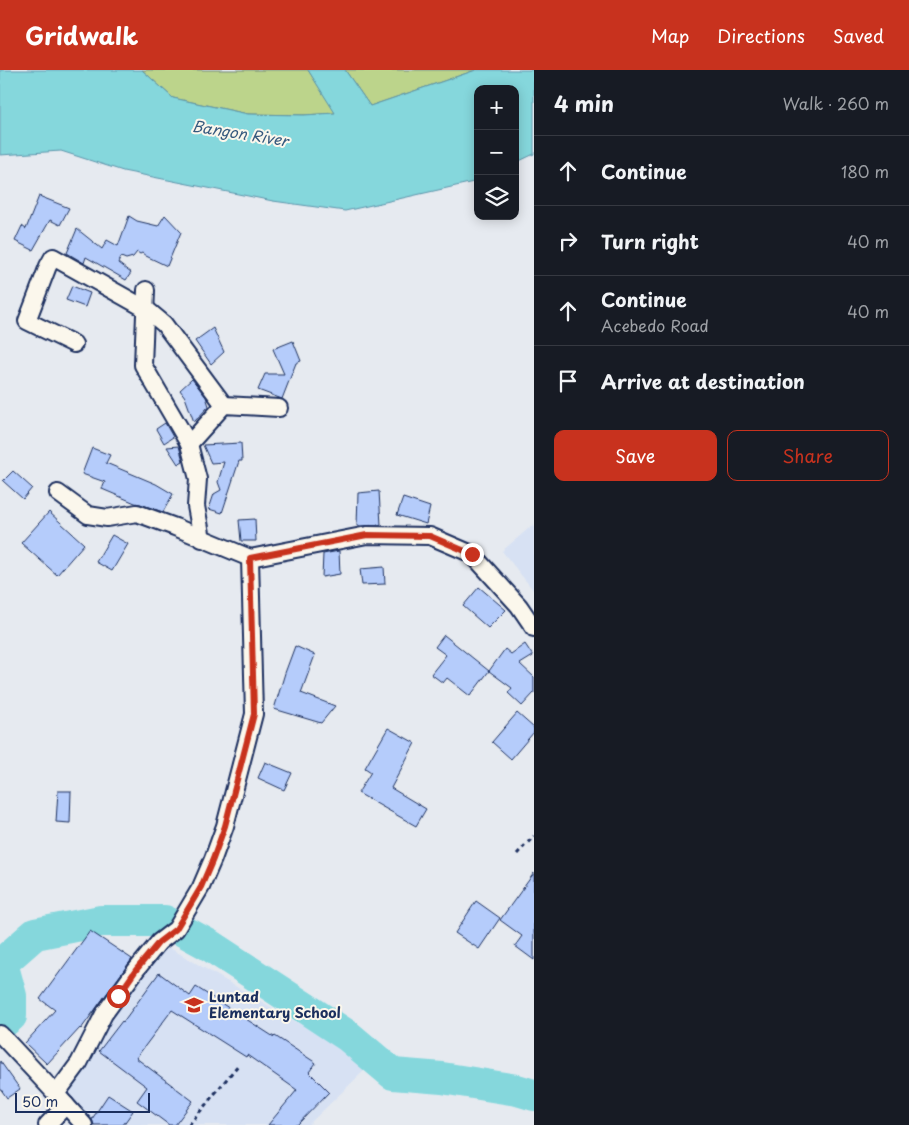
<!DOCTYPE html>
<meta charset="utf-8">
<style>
:root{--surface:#171b24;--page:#242831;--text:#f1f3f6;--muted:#9ea1a6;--line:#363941;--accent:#c8321e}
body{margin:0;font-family:"Playpen Sans",sans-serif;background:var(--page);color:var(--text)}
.controls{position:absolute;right:15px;top:15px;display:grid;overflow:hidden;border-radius:10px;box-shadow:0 2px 12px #0003}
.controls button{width:45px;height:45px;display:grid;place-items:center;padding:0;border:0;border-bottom:1px solid var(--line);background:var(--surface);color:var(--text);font:25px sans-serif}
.scale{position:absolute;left:15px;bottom:12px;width:135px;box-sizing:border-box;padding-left:5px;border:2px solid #1b2f5e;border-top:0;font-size:14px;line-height:18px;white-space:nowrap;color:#1b2f5e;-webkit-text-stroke:4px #fbf7ec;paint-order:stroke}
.stop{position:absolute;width:15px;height:15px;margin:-11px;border:4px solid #c8321e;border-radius:50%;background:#fff}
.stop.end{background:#c8321e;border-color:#fff;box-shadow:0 1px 5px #0008}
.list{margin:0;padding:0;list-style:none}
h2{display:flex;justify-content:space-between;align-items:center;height:65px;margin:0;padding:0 20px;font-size:21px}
h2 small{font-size:16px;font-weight:400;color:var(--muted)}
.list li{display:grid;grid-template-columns:32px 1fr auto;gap:15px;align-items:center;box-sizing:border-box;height:70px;padding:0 20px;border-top:1px solid var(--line)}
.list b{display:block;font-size:19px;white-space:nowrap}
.list p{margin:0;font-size:16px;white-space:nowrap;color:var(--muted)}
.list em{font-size:16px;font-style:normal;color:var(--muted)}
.actions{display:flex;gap:10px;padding:15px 20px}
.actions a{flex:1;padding:11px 0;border:1px solid var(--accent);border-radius:10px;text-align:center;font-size:18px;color:var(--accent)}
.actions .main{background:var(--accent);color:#fff}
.icon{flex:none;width:28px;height:28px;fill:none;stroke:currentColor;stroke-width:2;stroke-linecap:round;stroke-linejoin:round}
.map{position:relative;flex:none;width:534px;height:1055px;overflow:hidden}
header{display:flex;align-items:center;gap:30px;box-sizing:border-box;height:70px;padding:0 25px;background:var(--accent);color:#fff}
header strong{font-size:24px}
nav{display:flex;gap:28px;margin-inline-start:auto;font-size:18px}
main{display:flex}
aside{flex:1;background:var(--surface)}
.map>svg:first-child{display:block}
</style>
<header>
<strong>Gridwalk</strong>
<nav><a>Map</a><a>Directions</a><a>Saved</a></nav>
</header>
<main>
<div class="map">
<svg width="534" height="1055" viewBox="0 0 534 1055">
<rect width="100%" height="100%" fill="#e6eaf0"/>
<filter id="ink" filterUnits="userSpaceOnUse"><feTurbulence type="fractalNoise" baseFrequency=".02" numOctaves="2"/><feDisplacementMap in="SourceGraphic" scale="10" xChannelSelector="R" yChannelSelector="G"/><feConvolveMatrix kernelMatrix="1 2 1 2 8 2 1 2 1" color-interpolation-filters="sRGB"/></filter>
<g filter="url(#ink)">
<g fill="#d7e1f3">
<polygon points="534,454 534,521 502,481"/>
<polygon points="163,874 370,995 308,1055 88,1055 61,1026"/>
</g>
<g fill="#bcd48b" stroke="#6c8274">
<polygon points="142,0 308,0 336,43 304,45 248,44 173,28"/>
<polygon points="345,0 476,0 370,36"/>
</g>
<polygon fill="#85d7dc" stroke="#5b94aa" points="0,0 142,0 173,28 248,44 304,45 335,43 308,0 345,0 370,36 476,0 534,0 534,84 515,93 515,19 478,19 478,111 345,141 273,131 123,101 61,81 0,85"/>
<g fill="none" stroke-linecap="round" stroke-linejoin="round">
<polyline stroke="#85d7dc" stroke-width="32" points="0,955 11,946 11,926 2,893 35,864 101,851 165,851 209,875 348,966 393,1004 442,1008 517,1020 534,1025"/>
</g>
<g fill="#b5ccfb" stroke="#1b2f5e">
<polygon points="39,126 69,138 60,155 50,150 33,180 15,171 22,156 26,159"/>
<polygon points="165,145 181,162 167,196 146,186 142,183 140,184 137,182 133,187 126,189 121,187 118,193 131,203 126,210 86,187 84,193 67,183 77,159 102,179 107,170 118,176 129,146 137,151 158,156"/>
<polygon points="72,216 90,223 85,237 66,230"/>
<polygon points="213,258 224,282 211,294 195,271"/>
<polygon points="293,271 301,291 296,293 282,329 258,320 265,304 284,304 273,279"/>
<polygon points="192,309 206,327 209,336 194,352 185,327 180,320"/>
<polygon points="165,353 173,367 164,373 156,359"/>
<polygon points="241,373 242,391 239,391 222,443 209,439 214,424 221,420 218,412 224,392 211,393 203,375"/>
<polygon points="179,376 183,391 178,394 167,377"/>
<polygon points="92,378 110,385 106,393 156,414 173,424 163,442 140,434 135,433 102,419 105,412 82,404"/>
<polygon points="13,401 32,418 23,429 3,411"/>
<polygon points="379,421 381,455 357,456 358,423"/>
<polygon points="403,428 430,437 426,454 397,445"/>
<polygon points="49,442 84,474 57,505 21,473"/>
<polygon points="255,449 256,471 241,471 239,450"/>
<polygon points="112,465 128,474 112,501 96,492"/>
<polygon points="339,481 340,504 322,507 323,484"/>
<polygon points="384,497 385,514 362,515 360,499"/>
<polygon points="479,517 506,540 488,558 463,536"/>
<polygon points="444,565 489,601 470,626 447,608 443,613 431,604 446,585 435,577"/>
<polygon points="525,574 533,586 520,594 534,607 534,623 522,636 508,623 512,618 489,601 505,579 511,584"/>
<polygon points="295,576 315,585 301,623 335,636 321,653 274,639 285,603"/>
<polygon points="517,643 534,658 534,662 511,689 492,672"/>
<polygon points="388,658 415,673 391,718 426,739 416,756 358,723 371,702 365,698"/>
<polygon points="265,692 292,703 284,720 258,708"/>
<polygon points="58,721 71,721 70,753 56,752"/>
<polygon points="534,803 534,890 515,876 522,866 500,850"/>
<polygon points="476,831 500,848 479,879 455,863"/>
<polygon points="90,861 132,889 81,959 80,958 47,994 25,973 55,940 40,929"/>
<polygon points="159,903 190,926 196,917 274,967 275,966 316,993 309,1002 329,1022 297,1055 268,1055 297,1020 247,985 246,987 172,940 136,988 193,1031 175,1055 169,1055 137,1031 147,1017 99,981 122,951 123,952"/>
<polygon points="0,991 20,1019 7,1028 0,1018"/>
<polygon points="108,1025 133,1041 123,1055 94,1055 92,1049"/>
</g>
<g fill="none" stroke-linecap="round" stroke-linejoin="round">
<g stroke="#1b2f5e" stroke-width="20">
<g id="street">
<polyline points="146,220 143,295 189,374 198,409 196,436 202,469"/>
<polyline points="74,274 27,251 48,196 53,187 146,239 164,254 224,335"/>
<polyline points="189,374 224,335 279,338"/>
<polyline points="58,423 88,445 107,448 137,443 175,457 250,488"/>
<polyline points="0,964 56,1024"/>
<polyline points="47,1055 66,1035"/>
<polyline points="84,1055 56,1024 79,993 104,944 136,900 159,872 176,859 201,817 213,789 225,756 254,644 250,488 367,465 430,466 472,484 519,536 534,558"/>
</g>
</g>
<g stroke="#1b2f5e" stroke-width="3" stroke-dasharray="4 4" stroke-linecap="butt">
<polyline points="517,784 534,766"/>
<polyline points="189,1055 239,994"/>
</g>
<use href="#street" stroke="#fbf7ec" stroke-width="16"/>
</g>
</g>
<g fill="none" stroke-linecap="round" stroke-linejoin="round" filter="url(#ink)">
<polyline stroke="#c8321e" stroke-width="6" points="118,926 136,900 159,872 176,859 201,817 213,789 225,756 254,644 250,488 367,465 430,466 472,484"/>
</g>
<defs>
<g id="school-bare" transform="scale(1.5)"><path d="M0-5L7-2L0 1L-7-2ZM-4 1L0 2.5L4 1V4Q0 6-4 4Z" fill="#c8321e" stroke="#fbf7ec" stroke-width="2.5" paint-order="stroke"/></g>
</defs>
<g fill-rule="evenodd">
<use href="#school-bare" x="194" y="935"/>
</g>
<g text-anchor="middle" stroke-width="4" stroke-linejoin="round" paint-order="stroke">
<g font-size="14" font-weight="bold" fill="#1b2f5e" stroke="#fbf7ec" text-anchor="start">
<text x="209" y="932">Luntad<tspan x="209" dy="16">Elementary School</tspan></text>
</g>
<g font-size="15" font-style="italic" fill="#36597e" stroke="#fbf7ec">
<text transform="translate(240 64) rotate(9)" y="5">Bangon River</text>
</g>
</g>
</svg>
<div class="controls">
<button>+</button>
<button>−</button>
<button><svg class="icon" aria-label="layers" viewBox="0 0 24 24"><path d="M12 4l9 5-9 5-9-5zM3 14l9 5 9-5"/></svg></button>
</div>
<div class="scale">50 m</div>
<div class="stop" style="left:118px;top:926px"></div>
<div class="stop end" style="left:472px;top:484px"></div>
</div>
<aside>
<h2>4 min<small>Walk · 260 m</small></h2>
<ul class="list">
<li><svg class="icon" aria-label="ahead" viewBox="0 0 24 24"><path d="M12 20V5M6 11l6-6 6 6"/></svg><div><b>Continue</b></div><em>180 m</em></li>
<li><svg class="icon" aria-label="right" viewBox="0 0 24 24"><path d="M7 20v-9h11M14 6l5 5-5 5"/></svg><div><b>Turn right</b></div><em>40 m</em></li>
<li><svg class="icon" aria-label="ahead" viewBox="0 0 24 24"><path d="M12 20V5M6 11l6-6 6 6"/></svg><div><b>Continue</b><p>Acebedo Road</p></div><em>40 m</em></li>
<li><svg class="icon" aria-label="arrive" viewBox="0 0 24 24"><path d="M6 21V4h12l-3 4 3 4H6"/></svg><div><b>Arrive at destination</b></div></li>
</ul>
<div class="actions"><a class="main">Save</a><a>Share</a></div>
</aside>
</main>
